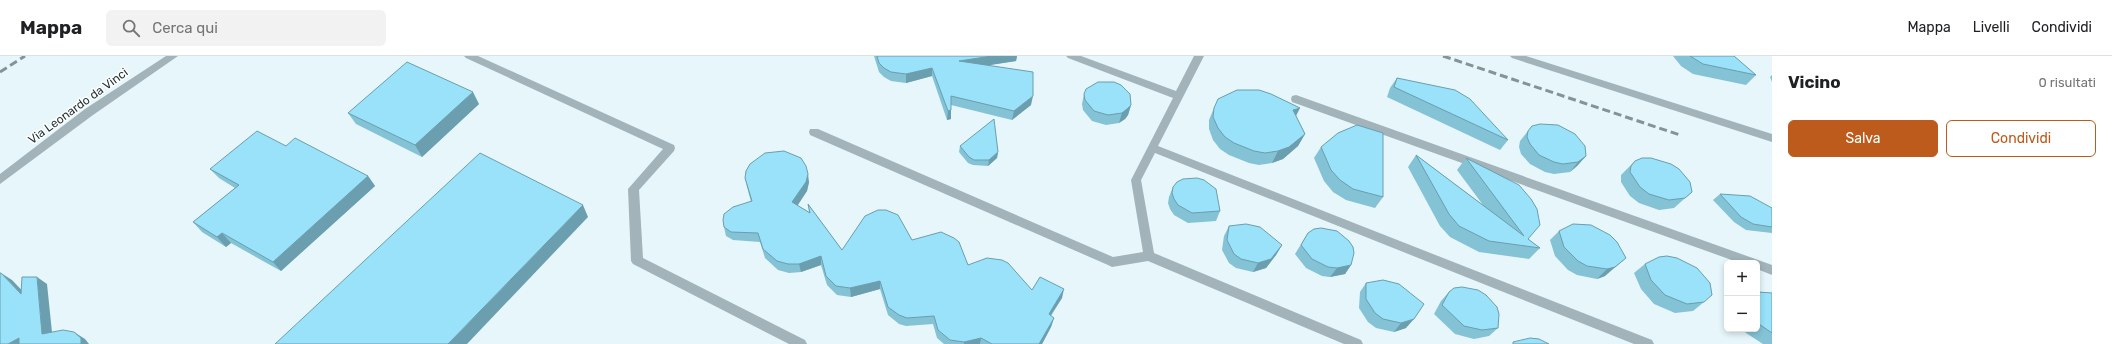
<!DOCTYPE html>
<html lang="it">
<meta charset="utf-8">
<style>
:root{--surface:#fff;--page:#f2f2f2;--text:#202124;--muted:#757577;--line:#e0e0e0;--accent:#bc5b1c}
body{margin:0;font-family:Rubik,sans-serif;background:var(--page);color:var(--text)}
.controls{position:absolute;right:12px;bottom:12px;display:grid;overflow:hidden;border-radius:6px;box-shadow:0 2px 6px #0003}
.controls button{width:36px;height:36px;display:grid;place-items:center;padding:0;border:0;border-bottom:1px solid var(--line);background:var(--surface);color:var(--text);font:20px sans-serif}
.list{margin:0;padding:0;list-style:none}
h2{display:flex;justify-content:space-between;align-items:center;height:52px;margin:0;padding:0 16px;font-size:17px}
h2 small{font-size:13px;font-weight:400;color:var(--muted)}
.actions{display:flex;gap:8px;padding:12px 16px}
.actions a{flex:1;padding:9px 0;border:1px solid var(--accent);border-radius:6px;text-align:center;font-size:14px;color:var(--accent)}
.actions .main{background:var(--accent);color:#fff}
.icon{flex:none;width:22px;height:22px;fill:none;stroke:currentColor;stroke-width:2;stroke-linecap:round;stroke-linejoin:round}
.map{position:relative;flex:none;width:1772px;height:288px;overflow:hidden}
header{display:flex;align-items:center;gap:24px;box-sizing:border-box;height:56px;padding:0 20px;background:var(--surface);border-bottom:1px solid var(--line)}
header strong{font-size:19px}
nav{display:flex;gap:22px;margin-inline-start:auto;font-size:14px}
.search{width:280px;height:36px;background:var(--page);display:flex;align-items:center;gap:10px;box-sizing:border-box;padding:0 14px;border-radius:6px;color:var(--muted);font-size:15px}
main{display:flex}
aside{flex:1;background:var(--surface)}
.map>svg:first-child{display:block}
</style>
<header>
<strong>Mappa</strong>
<div class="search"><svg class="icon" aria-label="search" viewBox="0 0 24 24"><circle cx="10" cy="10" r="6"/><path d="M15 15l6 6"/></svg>Cerca qui</div>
<nav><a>Mappa</a><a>Livelli</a><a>Condividi</a></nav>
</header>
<main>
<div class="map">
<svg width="1772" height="288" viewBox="0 0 1772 288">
<rect width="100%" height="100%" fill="#e6f6fb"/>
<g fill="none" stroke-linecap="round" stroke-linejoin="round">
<g fill="#a2b3b9" fill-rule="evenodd">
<polygon points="464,0 478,0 674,89 675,92 674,95 639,134 643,202 805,284 807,288 789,288 633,208 631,205 628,133 663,93 466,2"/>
<polygon points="1066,0 1081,0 1176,35 1194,0 1204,0 1158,90 1652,284 1654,288 1634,288 1155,97 1141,124 1154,197 1361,284 1363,288 1344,288 1148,205 1112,211 1108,209 810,79 809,76 810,73 818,73 1113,201 1143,196 1131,124 1173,42 1068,2"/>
<polygon points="1510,0 1526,0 1772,78 1772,86 1512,2"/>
<polygon points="1296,39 1761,205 1772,209 1772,219 1757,213 1757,207 1740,207 1292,46 1291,43 1292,40"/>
</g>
<polygon fill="#a2b3b9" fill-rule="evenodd" points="166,0 178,0 93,59 0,128 0,118 85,53"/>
<g stroke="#839398" stroke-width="3" stroke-dasharray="8 4" stroke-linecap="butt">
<polyline points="1443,0 1680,79"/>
<polyline points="0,16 25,0"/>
</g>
</g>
<g fill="#84c2d6">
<polygon points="874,0 1017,0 1016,5 988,9 1031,49 1012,64 951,49 951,63 947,64 932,20 906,27 891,25 884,21 879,16"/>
<polygon points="1673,0 1734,0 1756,19 1746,29 1693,18 1681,10"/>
<polygon points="1772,19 1772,26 1770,21"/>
<polygon points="1397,22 1508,84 1500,94 1387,41 1390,32"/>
<polygon points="1084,38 1131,49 1128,59 1125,63 1119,67 1106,69 1092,65 1083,54 1082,48"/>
<polygon points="479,48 422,101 356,68 348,57"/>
<polygon points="1214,52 1296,60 1305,78 1298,90 1283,103 1272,107 1259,109 1249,107 1229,99 1220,93 1213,84 1209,73 1209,64"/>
<polygon points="1532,70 1586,100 1577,110 1570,116 1554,118 1545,116 1530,108 1521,98 1519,91 1520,85"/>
<polygon points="286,90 368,120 375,130 281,215 231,187 226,191 202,176 193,166 235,132 219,122 210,113"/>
<polygon points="960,90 998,96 997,102 988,110 973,109 968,107 959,96"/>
<polygon points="1321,91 1383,141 1375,152 1346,144 1333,136 1324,125 1314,102"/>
<polygon points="1416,99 1483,149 1457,114 1466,102 1528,183 1540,192 1529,203 1479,196 1450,181 1440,170 1408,111"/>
<polygon points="1635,105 1692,136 1674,152 1659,154 1639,147 1630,140 1621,126 1621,119"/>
<polygon points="745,122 809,126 807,135 797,149 809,156 808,148 842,194 912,184 968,209 1032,234 1062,242 1051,260 1054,262 1051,271 1042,288 944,288 937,282 933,268 906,270 899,268 888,259 880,233 851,241 837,239 827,229 821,209 801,216 789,217 778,214 765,202 760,186 733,184 726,180 724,171 751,146 747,131"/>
<polygon points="1173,131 1220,155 1216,165 1188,167 1174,159 1170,153 1168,147 1169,141"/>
<polygon points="1720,138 1772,152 1772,177 1746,174 1734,166 1713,144"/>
<polygon points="1229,170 1282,189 1276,199 1266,212 1253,216 1236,212 1229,207 1222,194 1224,180"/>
<polygon points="1559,175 1617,186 1605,220 1597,223 1577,219 1568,214 1555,200 1550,184"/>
<polygon points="1308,177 1351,209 1345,218 1330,221 1322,220 1306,212 1295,198"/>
<polygon points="1645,208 1704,246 1693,255 1675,257 1654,248 1641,233 1634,217"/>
<polygon points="1366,227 1406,272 1394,276 1376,272 1368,266 1359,252 1360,236"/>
<polygon points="1449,236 1498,272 1489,280 1474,283 1455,278 1434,258 1441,245"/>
<polygon points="1757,236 1772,237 1772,288 1763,288 1746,277 1743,273 1757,273"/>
</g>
<g fill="#6b9eae">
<polygon points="992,0 1017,0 1016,5 959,14 959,5"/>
<polygon points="932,12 932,20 906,27 906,18"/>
<polygon points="473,36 479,48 422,101 415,89"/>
<polygon points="1033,40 1031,49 1012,64 1014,55"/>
<polygon points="1131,49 1128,59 1125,63 1119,67 1122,57"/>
<polygon points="1300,52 1294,64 1293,54"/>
<polygon points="951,54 951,63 947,64 948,55"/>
<polygon points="1305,78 1298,90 1283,103 1272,107 1278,95"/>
<polygon points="998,96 997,102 988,110 989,104"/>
<polygon points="1586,100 1577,110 1570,116 1578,106"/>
<polygon points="808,118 809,126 807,135 794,155 792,146"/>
<polygon points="368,120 375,130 281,215 273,206"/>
<polygon points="583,149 588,161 467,288 448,288"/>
<polygon points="222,177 231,187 226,191 217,181"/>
<polygon points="1282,189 1276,199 1266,212 1253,216 1258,207"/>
<polygon points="821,200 821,209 801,216 799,208"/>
<polygon points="1626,202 1605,220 1597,223 1607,213"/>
<polygon points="1351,209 1345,218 1330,221 1337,212"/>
<polygon points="1,217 12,224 32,245 21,238"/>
<polygon points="37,221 47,228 53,286 42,278"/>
<polygon points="880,225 880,233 851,241 850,232"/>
<polygon points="1064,233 1062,242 1046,266 1049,258"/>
<polygon points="1054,262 1051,271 1042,288 1039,288"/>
<polygon points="1414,263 1406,272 1394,276 1401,267"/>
<polygon points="74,276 85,283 89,288 81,288"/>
<polygon points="19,282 28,288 8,288"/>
<polygon points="981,282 980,288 964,288 964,286"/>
</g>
<g fill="#99e2f9" stroke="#6b9eae">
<polygon points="877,0 992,0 959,5 1033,16 1033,40 1014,55 951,40 951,54 948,55 932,12 906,18 891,16 884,12 879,7"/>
<polygon points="1690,0 1734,0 1756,19 1703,8"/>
<polygon points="407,6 473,36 415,89 348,57"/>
<polygon points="1397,22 1455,34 1470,43 1508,84 1394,31"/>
<polygon points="1098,26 1114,26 1121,29 1130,38 1131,49 1127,53 1122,57 1108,59 1094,55 1085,44 1084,38 1086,33"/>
<polygon points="1237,34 1259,34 1271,38 1300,52 1293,54 1305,78 1289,91 1278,95 1265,97 1254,95 1234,87 1225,81 1218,72 1213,61 1214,52 1218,43"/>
<polygon points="994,63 998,96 989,104 974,104 969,101 960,90"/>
<polygon points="1540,68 1558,69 1575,78 1585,90 1586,100 1578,106 1563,108 1554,106 1539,99 1530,88 1527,81 1528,75 1532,70"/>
<polygon points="1357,69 1383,77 1383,141 1353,133 1340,124 1331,114 1321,91 1338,77"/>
<polygon points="257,75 286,90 295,82 368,120 273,206 222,177 217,181 193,166 239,129 210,113"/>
<polygon points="784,95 801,102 806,110 808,118 806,126 792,146 810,157 808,148 842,194 865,160 878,154 886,154 898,159 912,184 941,176 954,182 959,186 968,209 987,202 1002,204 1008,207 1032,234 1040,221 1064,233 1049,258 1054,262 1039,288 992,288 981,282 964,286 950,284 938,274 934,260 907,262 899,259 888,251 880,225 850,232 836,230 826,220 821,200 799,208 788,208 777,205 763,193 758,177 731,176 724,171 723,164 724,158 733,151 752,145 745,122 746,115 750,108 765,97"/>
<polygon points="480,97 583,149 448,288 275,288"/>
<polygon points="1416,99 1524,180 1466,102 1519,129 1531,143 1537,153 1540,169 1528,183 1540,192 1489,185 1459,170 1449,158"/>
<polygon points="1642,102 1651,102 1671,108 1679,113 1690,126 1692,136 1685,142 1669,144 1649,138 1640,131 1630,116 1631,110 1635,105"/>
<polygon points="1197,122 1204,124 1216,133 1220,155 1192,157 1178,149 1174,143 1172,137 1173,131 1177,126 1183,123"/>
<polygon points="1720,138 1750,140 1772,152 1772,171 1753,168 1741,161"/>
<polygon points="1246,168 1260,171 1282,189 1271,203 1258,207 1241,203 1234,198 1227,184 1229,170"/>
<polygon points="1573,168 1591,169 1610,179 1617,186 1626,202 1615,211 1607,213 1587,210 1578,205 1564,191 1559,175"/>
<polygon points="1321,172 1337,175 1349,185 1353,191 1354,197 1351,209 1337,212 1328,211 1312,203 1301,189 1308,177 1314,173"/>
<polygon points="1667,200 1677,202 1697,212 1710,227 1712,239 1704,246 1687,248 1665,239 1651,224 1645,208 1659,201"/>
<polygon points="0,217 1,217 21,238 22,221 37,221 42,278 63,274 74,276 81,282 81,288 19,288 19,282 8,288 0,288"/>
<polygon points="1383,224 1399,228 1424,248 1414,263 1401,267 1383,263 1375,257 1366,243 1366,227"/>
<polygon points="1462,231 1478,234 1486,239 1497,251 1499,258 1498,272 1482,274 1464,270 1442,249 1449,236 1454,232"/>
<polygon points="1757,236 1758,236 1772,237 1772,277 1759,268 1757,266"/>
<polygon points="1530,282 1539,283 1549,288 1513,288 1513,286"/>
</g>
<g text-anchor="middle" stroke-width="3" stroke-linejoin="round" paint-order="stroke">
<g font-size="12" fill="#26363b" stroke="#fff">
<text transform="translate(78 50) rotate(-36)" y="4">Via Leonardo da Vinci</text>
</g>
</g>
</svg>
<div class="controls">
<button>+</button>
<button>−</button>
</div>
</div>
<aside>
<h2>Vicino<small>0 risultati</small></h2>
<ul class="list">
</ul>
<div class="actions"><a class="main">Salva</a><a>Condividi</a></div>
</aside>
</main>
